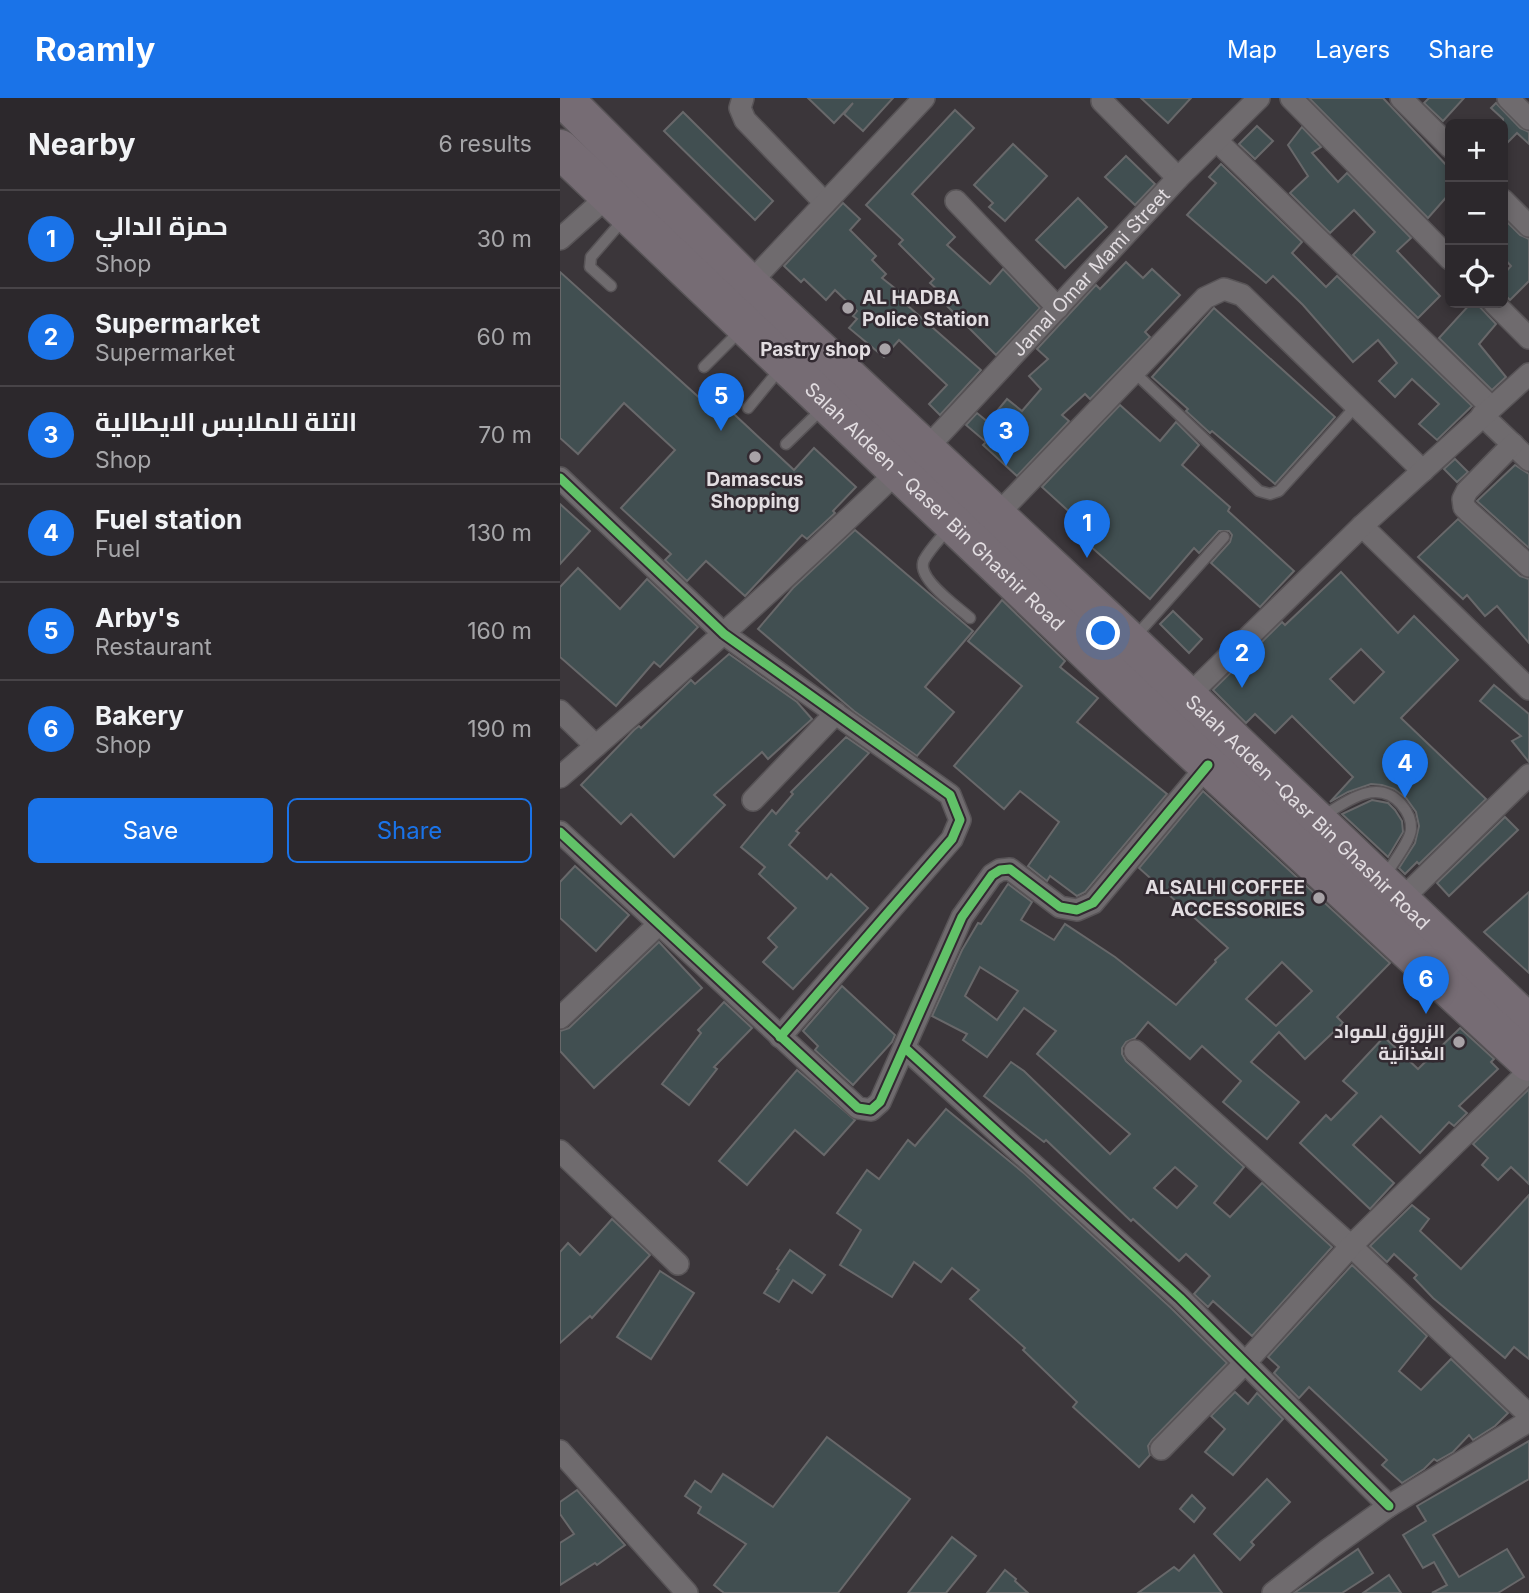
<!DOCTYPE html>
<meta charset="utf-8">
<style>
:root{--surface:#2c282c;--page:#343034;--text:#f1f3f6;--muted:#a6a6a9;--line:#484448;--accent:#1a73e8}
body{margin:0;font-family:Inter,Cairo,sans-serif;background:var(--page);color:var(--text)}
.controls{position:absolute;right:21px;top:21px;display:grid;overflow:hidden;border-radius:10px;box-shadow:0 4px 10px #0003}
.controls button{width:63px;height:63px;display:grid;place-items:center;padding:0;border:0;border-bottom:2px solid var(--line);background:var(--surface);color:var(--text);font:35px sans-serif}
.you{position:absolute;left:544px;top:536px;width:24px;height:24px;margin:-18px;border:5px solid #fff;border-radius:50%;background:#1a73e8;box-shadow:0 0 0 10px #1a73e833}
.badge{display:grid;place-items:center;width:46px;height:46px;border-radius:50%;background:var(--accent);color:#fff;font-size:23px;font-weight:700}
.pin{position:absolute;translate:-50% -58px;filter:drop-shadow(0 2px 4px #0008)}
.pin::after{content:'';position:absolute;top:37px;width:24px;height:21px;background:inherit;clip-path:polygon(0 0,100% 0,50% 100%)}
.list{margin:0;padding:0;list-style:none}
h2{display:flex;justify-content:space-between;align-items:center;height:91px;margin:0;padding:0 28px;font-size:30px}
h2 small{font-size:23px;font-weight:400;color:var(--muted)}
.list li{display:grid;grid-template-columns:46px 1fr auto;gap:21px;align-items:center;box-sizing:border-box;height:98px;padding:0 28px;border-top:2px solid var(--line)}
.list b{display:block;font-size:26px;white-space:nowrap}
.list p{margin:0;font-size:23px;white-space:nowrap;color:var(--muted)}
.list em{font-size:23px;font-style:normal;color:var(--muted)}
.actions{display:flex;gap:14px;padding:21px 28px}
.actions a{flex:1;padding:16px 0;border:2px solid var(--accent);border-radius:10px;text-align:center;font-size:24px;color:var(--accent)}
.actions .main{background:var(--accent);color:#fff}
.icon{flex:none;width:38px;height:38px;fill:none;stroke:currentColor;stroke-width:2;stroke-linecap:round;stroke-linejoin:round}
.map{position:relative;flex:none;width:969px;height:1495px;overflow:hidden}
header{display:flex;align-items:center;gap:42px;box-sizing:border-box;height:98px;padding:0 35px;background:var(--accent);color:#fff}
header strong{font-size:33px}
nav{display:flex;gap:38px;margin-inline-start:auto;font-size:24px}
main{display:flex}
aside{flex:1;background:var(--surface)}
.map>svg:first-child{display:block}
</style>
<header>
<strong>Roamly</strong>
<nav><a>Map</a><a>Layers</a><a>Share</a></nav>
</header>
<main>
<aside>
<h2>Nearby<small>6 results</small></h2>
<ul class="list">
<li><span class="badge">1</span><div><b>حمزة الدالي</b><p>Shop</p></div><em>30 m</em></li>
<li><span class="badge">2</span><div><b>Supermarket</b><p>Supermarket</p></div><em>60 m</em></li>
<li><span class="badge">3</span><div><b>التلة للملابس الايطالية</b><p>Shop</p></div><em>70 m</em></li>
<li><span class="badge">4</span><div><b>Fuel station</b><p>Fuel</p></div><em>130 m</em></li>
<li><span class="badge">5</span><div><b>Arby's</b><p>Restaurant</p></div><em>160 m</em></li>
<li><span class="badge">6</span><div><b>Bakery</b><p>Shop</p></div><em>190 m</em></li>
</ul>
<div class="actions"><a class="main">Save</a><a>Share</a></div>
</aside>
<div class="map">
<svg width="969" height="1495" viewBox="0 0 969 1495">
<rect width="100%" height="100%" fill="#3b363a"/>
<g fill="#414f51" stroke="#68686a" stroke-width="2" fill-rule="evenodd">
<polygon points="248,0 333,0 303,33 284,16 293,5 274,25"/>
<polygon points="581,0 631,0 608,25"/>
<polygon points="749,0 823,0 890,71 890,95 868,120"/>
<polygon points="869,0 904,0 883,23 864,5"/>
<polygon points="936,5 960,30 969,34 969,46 957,35 943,49 943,21 931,10"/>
<polygon points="395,12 414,30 352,96 395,139 387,147 430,186 443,171 480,210 436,257 387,208 391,204 370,185 374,181 339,146 343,142 306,107"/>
<polygon points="123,14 213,103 195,122 104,33"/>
<polygon points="697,28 713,43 695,61 679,46"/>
<polygon points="742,29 761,49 752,55 778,84 787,75 851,140 837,153 880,198 858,220 793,157 815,134 794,112 770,135 730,95 748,78 728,47"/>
<polygon points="453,46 487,78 445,123 429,109 433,105 414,87"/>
<polygon points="566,58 595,86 575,107 545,79"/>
<polygon points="661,66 742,144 732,155 766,189 777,178 912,308 877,342 859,326 879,306 852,281 835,299 819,283 837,265 818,242 793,264 743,207 713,178 706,185 627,117 656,85 649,79"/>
<polygon points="518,100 547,129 505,170 476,142"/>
<polygon points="283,105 300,121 290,132 316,158 312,162 326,176 322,180 342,196 339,200 421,272 380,317 369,306 387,287 339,242 324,259 289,230 297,221 293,218 297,213 275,192 266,202 244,181 241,184 224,168"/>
<polygon points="943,120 960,137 969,141 969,183 950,202 943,195 943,177 951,168 943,159"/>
<polygon points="566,164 583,180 592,171 620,197 585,234 590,239 530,301 525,296 502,317 509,323 457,378 423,347 426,344 406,327 417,315 428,324 447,301 462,313 481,291 469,278 488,261 477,251 536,187 540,191"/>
<polygon points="0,174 153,312 161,304 234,372 254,350 296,389 273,413 275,415 247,441 242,437 185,498 146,463 127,483 105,462 111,456 61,410 115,352 64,305 18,356 0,340"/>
<polygon points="911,205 916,205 936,226 919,246 946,279 932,292 879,240"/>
<polygon points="654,210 775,319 715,386 652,333 650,335 626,313 628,311 592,279"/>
<polygon points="560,307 600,343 616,324 639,347 622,367 670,409 668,413 734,473 700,509 651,465 670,444 672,437 669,433 659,433 639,455 634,450 590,501 529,447 537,439 482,389"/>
<polygon points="895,361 908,374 897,384 884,371"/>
<polygon points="955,367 969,376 969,450 917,403"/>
<polygon points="0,406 30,433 0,466"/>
<polygon points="898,421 960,478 969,481 969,545 937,508 925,518 907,497 903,501 858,459"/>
<polygon points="295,432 413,533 365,589 394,614 357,658 294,613 198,531 233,490"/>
<polygon points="18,470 60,511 87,481 138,529 100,569 94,564 56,608 0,559 0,489"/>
<path d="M781,474L838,535L854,518L898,562L841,620L926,701L859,766L857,764L845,776L839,770L855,745L859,728L856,714L846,700L834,691L822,687L811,686L788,694L770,704L793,679L732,618L715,635L695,616L686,625L653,592L722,524L725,527ZM801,551L824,574L794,605L770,581Z"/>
<polygon points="442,502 505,563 500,569 538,600 517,624 607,696 525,794 517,798 490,778 487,783 468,768 499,724 460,693 444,711 394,668 462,588 408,543"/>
<polygon points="613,513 642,541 629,555 600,526"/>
<polygon points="169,556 237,604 252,621 208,661 202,654 154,697 165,707 114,759 71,716 61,726 21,687 74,632 79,628 81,630 131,582 135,586"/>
<polygon points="934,587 969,616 969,664 952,643 961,638 920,603"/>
<polygon points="286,639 309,655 236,733 239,735 229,747 267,781 271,776 308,810 233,891 203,864 217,849 208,840 236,810 199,776 205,769 181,749 212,712 216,716 233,696 231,694"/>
<path d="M643,693L830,865L777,919L783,925L745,961L719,934L691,964L739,1004L707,1041L663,1004L681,983L642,948L630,961L588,924L575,940L566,944L562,950V956L566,963L684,1069L654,1105L670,1119L702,1085L772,1149L692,1238L653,1203L648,1209L634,1196L650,1178L626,1156L619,1163L573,1121L571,1123L486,1042L484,1044L424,998L451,964L464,973L550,1056L570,1036L477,956L496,933L464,910L427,959L403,942L407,936L372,918L402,852L418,825L421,826L448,786L472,804L461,822L494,842L505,826L555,859L616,907L656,864L655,862L668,850L579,770ZM722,864L752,893L716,928L686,901ZM420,869L458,893L437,922L405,898ZM615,1069L637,1088L617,1110L594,1090Z"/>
<polygon points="812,702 828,705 835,712 842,723 843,734 828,759 782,716"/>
<polygon points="945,719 958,732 889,798 877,785"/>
<polygon points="15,768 69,817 36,853 0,820 0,784"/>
<polygon points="969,794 969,875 924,834"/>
<polygon points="99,844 142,890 34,990 0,953 0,933 9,930"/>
<polygon points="282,888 335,937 332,944 293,987 255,952 258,948 243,933"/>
<polygon points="164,904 192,930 154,969 157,971 129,1007 102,986 141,935 138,932"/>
<polygon points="900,930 934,961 931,964 938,971 899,1008 907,1015 894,1028 889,1024 860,1055 821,1018 793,1047 834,1085 810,1111 740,1045 766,1017 771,1022 797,995 783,983 824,939 858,971"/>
<polygon points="237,972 295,1022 264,1057 235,1032 187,1087 159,1063"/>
<polygon points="969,991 969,1086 951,1069 938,1082 922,1067 928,1060 913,1046"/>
<polygon points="386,1011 465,1076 611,1210 667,1265 592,1342 588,1348 590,1357 579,1369 513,1309 517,1304 463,1252 465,1250 410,1201 419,1192 392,1170 381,1184 354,1164 332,1199 280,1167 301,1132 277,1115 307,1072 319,1081 348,1042 355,1048"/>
<polygon points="969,1097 969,1261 954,1249 945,1260 873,1200 854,1180 857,1177 834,1156 827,1164 810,1148 852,1107 869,1121 860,1133 901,1171"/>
<polygon points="52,1121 90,1157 32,1220 30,1218 0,1245 0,1154 8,1145 20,1157"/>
<polygon points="230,1152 265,1177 252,1195 233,1182 219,1204 204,1195 219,1172 217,1171"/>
<polygon points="792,1167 867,1238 839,1273 861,1292 891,1261 948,1315 935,1328 913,1342 909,1337 893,1354 877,1363 874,1361 864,1371 842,1385 822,1367 827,1362 749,1289 739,1300 714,1275 719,1269 708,1259"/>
<polygon points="100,1173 134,1195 91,1261 57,1239"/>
<polygon points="675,1294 688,1306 697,1295 723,1321 673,1377 645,1354 665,1331 651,1318"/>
<polygon points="267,1339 350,1401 278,1495 164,1495 154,1487 186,1446 138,1415 141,1409 125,1398 135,1383 151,1394 163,1376 213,1409"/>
<polygon points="969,1343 969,1381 873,1437 899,1479 947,1451 964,1479 938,1495 872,1495 887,1487 874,1464 863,1470 843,1437 866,1423 857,1408"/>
<polygon points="707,1381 730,1404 691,1444 694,1447 680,1462 654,1436"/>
<polygon points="17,1392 65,1447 37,1467 35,1465 0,1487 0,1445 14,1436 0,1416 0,1404"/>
<polygon points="632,1397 645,1410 634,1424 620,1411"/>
<polygon points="392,1439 416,1458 386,1495 348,1495"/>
<polygon points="798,1451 813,1475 782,1495 734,1495"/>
<polygon points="634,1457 662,1495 578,1495 614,1469 619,1473"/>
<polygon points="445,1472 456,1481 455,1483 468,1495 427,1495"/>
<polygon points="829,1477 841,1495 803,1495"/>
</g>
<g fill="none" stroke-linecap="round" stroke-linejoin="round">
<g stroke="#585457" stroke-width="13">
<g id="lane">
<polyline points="51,188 30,169 31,159 63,122"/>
<polyline points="144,269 180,233"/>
<polyline points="574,274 699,393 710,396 719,393 796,308"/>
<polyline points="188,310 220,271"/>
<polyline points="226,346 262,311"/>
<path d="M388,431C380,441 370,451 364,462C355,480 398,509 410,520"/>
<polyline points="575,539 664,439"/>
<path d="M762,719C785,704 817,679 841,706C847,713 852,721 851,731C851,742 831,768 824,779"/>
</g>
</g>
<g stroke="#585457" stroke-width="24">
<g id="street">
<polyline points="183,0 180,10 185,22 265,105"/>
<polyline points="731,0 890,161"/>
<polyline points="841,0 890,49"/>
<polyline points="948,0 969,21"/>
<polyline points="542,3 618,80"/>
<polyline points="657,43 931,309"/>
<polyline points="943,102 969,128"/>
<polyline points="396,103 498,210"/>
<polyline points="0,141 48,98"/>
<polyline points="189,186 364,0"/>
<polyline points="934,205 969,240"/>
<polyline points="922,317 969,362"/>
<polyline points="953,346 907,393 903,401 904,409 909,414 969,468"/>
<path id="s1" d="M365,352L618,80L699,0"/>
<polyline points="0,380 164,536 390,697 400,722 392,741 220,939"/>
<polyline points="436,418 645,200 664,191 682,197 863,373"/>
<polyline points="802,428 969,591"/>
<polyline points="627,599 802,428 969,276"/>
<polyline points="0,613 36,648"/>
<path d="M0,679C115,580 228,480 337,374"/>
<polyline points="193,702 276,615"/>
<polyline points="0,734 298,1010 311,1012 320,1004 402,819 432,777 440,772 450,771 500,809 517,812 533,805 648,667"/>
<polyline points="840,803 969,677"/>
<polyline points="0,920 99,826"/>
<polyline points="345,950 620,1200 829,1408"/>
<polyline points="575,953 791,1148 969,1317"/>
<polyline points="0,1053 118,1166"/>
<polyline points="601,1351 686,1264 791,1148 969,973"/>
<polyline points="0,1353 127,1495"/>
<polyline points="713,1495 769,1451 829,1408 969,1323"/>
</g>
</g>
<g stroke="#585457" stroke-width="41">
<g id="highway">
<path id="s2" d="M3,0L189,186L559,533L969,926"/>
<path id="s3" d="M0,51L599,622L969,964"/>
</g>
</g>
<use href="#lane" stroke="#6f6b6e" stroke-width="10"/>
<use href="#street" stroke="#6f6b6e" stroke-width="21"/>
<use href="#highway" stroke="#766c74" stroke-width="38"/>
<g stroke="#322a31" stroke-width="13">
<g id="cycleway">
<polyline points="0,380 164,536 390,697 400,722 392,741 220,939"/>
<polyline points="0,734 298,1010 311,1012 320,1004 402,819 432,777 440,772 450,771 500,809 517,812 533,805 648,667"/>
<polyline points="345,950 620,1200 829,1408"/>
</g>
</g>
<use href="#cycleway" stroke="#61c268" stroke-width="9"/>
</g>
<g fill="#a8a3a7" stroke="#322a31" stroke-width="2.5">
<circle cx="288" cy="210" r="7"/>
<circle cx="325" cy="251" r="7"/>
<circle cx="195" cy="359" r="7"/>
<circle cx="759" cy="800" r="7"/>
<circle cx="899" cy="944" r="7"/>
</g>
<g text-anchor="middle" stroke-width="5" stroke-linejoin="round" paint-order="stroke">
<g font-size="19" fill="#e2dde1" stroke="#322a31">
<text dy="7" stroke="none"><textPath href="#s1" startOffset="243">Jamal Omar Mami Street</textPath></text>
<text dy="7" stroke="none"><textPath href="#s3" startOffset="518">Salah Aldeen - Qaser Bin Ghashir Road</textPath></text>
<text dy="7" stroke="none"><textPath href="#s2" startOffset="1032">Salah Adden -Qasr Bin Ghashir Road</textPath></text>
</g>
<g font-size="19" font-weight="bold" fill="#e2dde1" stroke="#322a31" text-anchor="end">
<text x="302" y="206" text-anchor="start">AL HADBA<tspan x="302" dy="22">Police Station</tspan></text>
<text x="311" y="258">Pastry shop</text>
<text x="195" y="388" text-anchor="middle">Damascus<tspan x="195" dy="22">Shopping</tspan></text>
<text x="745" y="796">ALSALHI COFFEE<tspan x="745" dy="22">ACCESSORIES</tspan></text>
<text x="885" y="940">الزروق للمواد<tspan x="885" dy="22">الغذائية</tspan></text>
</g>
</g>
</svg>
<div class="controls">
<button>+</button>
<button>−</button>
<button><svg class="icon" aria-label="locate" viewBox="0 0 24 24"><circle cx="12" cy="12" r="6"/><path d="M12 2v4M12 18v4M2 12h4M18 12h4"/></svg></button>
</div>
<div class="you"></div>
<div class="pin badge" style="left:527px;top:460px">1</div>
<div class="pin badge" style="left:682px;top:590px">2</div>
<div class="pin badge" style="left:446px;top:368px">3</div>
<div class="pin badge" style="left:845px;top:700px">4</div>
<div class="pin badge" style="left:161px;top:333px">5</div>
<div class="pin badge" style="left:866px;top:916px">6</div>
</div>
</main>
